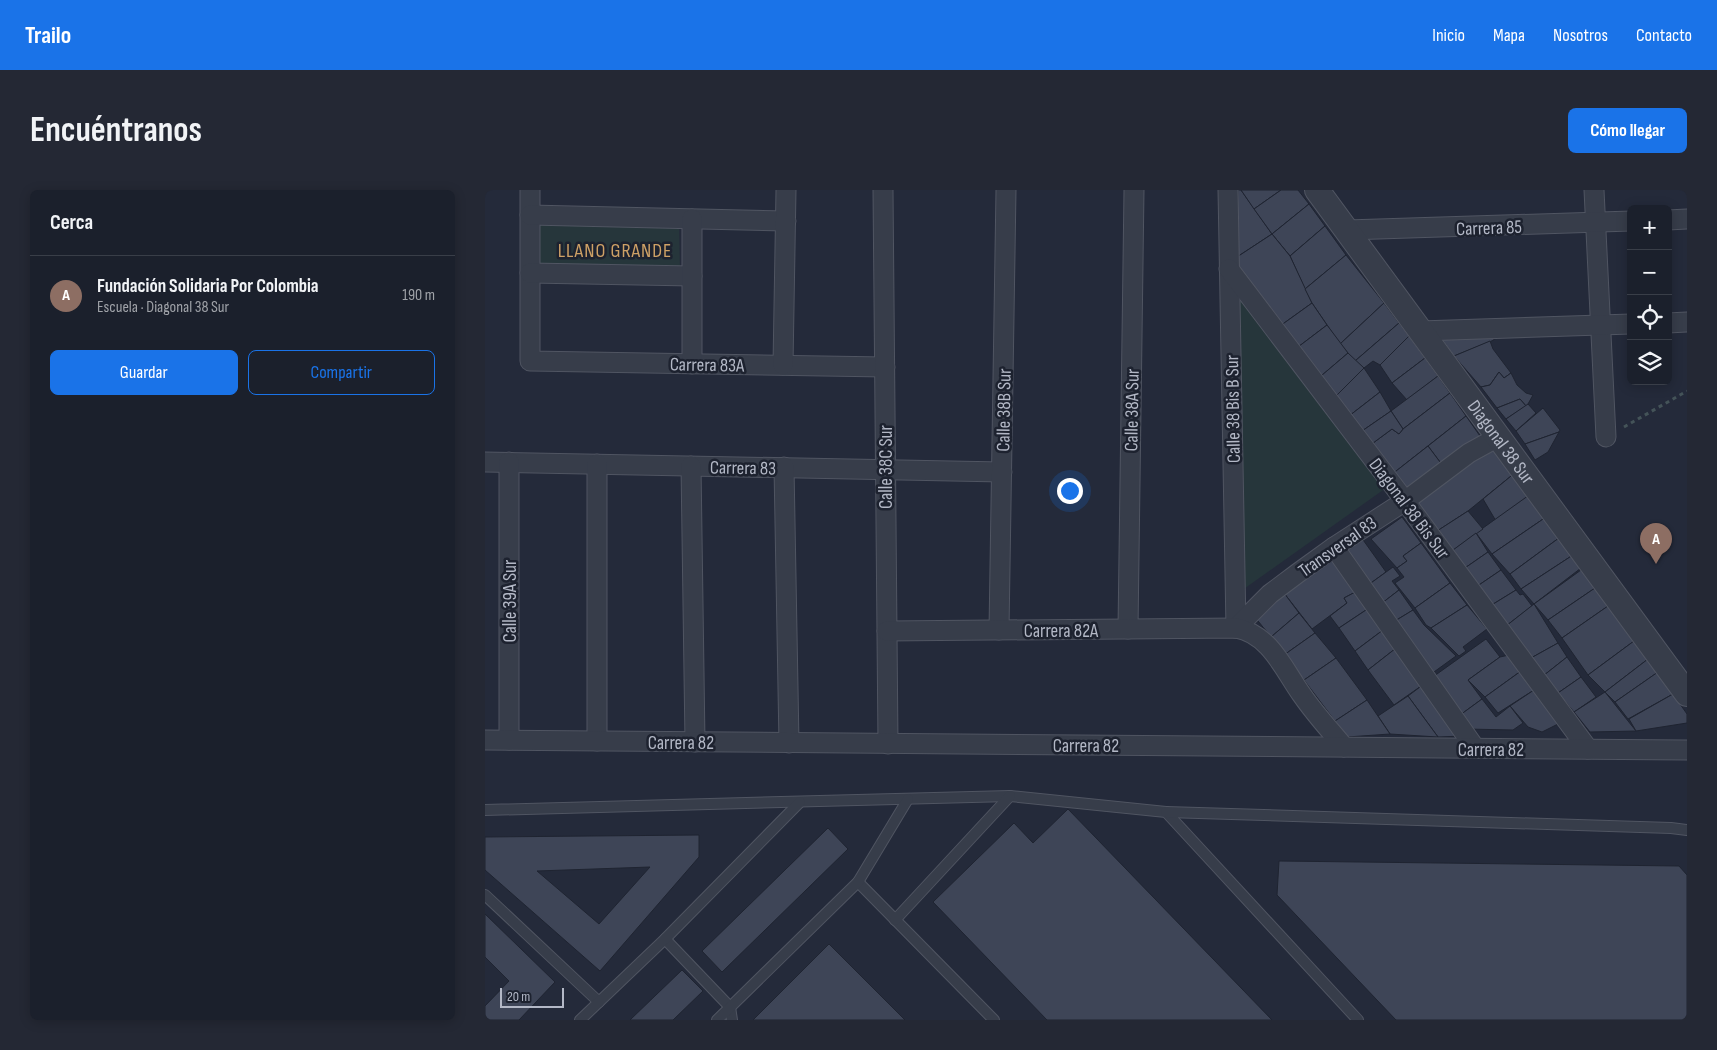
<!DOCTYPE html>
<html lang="es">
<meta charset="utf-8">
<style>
:root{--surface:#1b202c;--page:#242834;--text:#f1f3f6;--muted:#a0a3a9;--line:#393e48;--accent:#1a73e8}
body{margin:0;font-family:"Sofia Sans Condensed",sans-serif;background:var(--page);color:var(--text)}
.controls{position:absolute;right:15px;top:15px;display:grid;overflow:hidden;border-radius:8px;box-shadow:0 2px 12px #0003}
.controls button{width:45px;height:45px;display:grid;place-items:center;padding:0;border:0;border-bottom:1px solid var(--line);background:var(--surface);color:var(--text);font:25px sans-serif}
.scale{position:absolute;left:15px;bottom:12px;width:64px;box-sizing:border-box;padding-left:5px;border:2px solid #b3b8c6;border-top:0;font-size:14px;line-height:18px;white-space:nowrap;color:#b3b8c6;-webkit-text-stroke:4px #1d222f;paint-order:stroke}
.you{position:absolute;left:584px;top:300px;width:18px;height:18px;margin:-12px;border:4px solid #fff;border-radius:50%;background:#1a73e8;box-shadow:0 0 0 8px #1a73e833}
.badge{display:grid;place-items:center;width:32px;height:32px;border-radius:50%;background:var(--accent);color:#fff;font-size:16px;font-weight:700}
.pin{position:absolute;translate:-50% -41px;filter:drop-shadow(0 1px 2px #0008)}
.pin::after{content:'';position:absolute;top:26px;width:18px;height:15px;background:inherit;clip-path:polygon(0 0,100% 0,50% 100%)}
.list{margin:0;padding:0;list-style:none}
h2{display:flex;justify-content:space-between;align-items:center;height:65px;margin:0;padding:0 20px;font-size:21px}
h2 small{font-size:16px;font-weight:400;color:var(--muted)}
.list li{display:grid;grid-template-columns:32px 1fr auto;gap:15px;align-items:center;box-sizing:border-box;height:80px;padding:0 20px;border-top:1px solid var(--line)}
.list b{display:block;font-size:19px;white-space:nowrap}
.list p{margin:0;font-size:16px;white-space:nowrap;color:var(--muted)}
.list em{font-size:16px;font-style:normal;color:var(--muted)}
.actions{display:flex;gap:10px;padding:15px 20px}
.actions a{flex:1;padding:11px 0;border:1px solid var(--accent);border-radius:8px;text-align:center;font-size:18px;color:var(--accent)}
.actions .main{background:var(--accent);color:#fff}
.icon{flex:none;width:28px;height:28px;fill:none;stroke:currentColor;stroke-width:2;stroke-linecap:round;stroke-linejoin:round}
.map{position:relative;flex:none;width:1202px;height:830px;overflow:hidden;border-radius:8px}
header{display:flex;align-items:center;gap:30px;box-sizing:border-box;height:70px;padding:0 25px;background:var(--accent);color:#fff}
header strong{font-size:24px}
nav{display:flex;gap:28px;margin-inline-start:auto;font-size:18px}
.intro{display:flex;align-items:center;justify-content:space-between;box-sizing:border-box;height:120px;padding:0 30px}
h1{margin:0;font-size:35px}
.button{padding:12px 22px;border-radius:8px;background:var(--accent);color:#fff;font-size:18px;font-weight:700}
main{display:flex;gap:30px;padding:0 30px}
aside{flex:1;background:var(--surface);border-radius:8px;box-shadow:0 2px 12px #0003}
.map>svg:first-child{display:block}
</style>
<header>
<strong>Trailo</strong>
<nav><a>Inicio</a><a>Mapa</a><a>Nosotros</a><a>Contacto</a></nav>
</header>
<div class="intro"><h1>Encuéntranos</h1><a class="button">Cómo llegar</a></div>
<main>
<aside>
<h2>Cerca<small></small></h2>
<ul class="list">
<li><span class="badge" style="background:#8d6e63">A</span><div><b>Fundación Solidaria Por Colombia</b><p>Escuela · Diagonal 38 Sur</p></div><em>190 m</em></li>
</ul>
<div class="actions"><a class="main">Guardar</a><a>Compartir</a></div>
</aside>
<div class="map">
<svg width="1202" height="830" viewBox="0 0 1202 830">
<rect width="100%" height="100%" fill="#242a3a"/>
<g fill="#26363b">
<polygon points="52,28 194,31 195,81 53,78"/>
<polygon points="751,97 901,298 756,401"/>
</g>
<g fill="#3e4557" stroke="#1f2431" fill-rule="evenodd">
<polygon points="753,0 756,0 787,44 752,67"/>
<polygon points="756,0 796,0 769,19"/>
<polygon points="796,0 813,0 824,14 787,44 769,19"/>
<polygon points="824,14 840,36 805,66 787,44"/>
<polygon points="840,36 861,65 820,99 805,66"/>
<polygon points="787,44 805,66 827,113 795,136 752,76 752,67"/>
<polygon points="861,65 899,113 855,154 827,113 820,99"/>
<polygon points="827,113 842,135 813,157 795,136"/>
<polygon points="899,113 914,133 870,171 855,154"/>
<polygon points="914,133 924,146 895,175 888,171 879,178 870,171"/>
<polygon points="842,135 863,163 836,186 813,157"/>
<polygon points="1008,143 1009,150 969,166 954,145"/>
<polygon points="924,146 940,168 907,193 895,175"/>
<polygon points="1005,151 1008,159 1026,183 1019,188 1014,182 1005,195 996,197 969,166"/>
<polygon points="863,163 879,178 851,206 836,186"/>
<polygon points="940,168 953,186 922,210 907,193"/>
<polygon points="879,178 895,202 864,226 851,206"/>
<polygon points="1014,182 1019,188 1026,183 1032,195 1041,203 1048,205 1043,214 1041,216 1035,209 1012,218 996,197 1005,195"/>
<polygon points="953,186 965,203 918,239 906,221"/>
<polygon points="895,202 906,221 877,241 864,226"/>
<polygon points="965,203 981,226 906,285 884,256 907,239 914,244 918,239"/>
<polygon points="1035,209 1041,216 1021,229 1012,218"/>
<polygon points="1043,214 1051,223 1031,241 1021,229"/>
<polygon points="1058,218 1075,240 1074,242 1040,254 1031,241"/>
<polygon points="906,221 918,239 914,244 907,239 884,256 877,241"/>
<polygon points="981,226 995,246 958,276 943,256"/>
<polygon points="1074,242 1063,262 1050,270 1040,254"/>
<polygon points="1009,251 1031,282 983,321 949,343 926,311"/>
<polygon points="943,256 958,276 922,305 906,285"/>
<polygon points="1031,282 1047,303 1011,331 998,309"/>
<polygon points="1047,303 1064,325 1007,364 991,343"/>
<polygon points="983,321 998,339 964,363 949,343"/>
<polygon points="1064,325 1078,345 1025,384 1007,364"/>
<polygon points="917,327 936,353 918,366 922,371 912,378 886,349"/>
<polygon points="991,343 1003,362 977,380 964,363"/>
<polygon points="1078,345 1091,363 1036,399 1025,384"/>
<polygon points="876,347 901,382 879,398 854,363"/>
<polygon points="936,353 965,393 930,418 910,393 919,387 912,378 922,371 918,366"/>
<polygon points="1003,362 1016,380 991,397 977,380"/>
<polygon points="1091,363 1100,375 1049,414 1036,399"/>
<polygon points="850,366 876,399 859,408 862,413 827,439 799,403"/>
<polygon points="908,377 915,386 907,391 914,400 892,417 879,398"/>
<polygon points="1016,380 1031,400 1005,416 991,397"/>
<polygon points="1096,380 1110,398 1063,430 1049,414"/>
<polygon points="965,393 982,415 946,438 941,435 930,418"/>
<polygon points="1110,398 1123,416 1077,448 1063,430"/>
<polygon points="876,399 887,416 854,438 845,426 862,413 859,408"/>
<polygon points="914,400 928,420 905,434 892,417"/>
<polygon points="1031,400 1035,405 1038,404 1047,416 1021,436 1005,416"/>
<polygon points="799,403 814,423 786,447 769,426"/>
<polygon points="1049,414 1073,453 1046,468 1021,436"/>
<polygon points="982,415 1002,439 978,457 981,461 974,466 946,438"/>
<polygon points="887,416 902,437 870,461 854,438"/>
<polygon points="1123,416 1149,451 1103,485 1077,448"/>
<polygon points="928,420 939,435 971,466 942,487 905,434"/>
<polygon points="814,423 830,443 799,465 786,447"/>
<polygon points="902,437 915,455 883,480 870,461"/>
<polygon points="830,443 851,468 819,490 799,465"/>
<polygon points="1001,449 1015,467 983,490 997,509 971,528 945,489"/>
<polygon points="1149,451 1163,469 1120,502 1103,485"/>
<polygon points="1073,453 1082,467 1058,486 1046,468"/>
<polygon points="915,455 939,494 909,515 883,480"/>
<polygon points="1024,465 1036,481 1000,507 983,490 1015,467"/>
<polygon points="1082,467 1096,487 1073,503 1058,486"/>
<polygon points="851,468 882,510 850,531 819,490"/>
<polygon points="1163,469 1173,482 1130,512 1120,502"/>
<polygon points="1036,481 1049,500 1013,523 1000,507"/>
<polygon points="1173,482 1188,504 1143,529 1130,512"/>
<polygon points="1096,487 1111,507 1089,522 1073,503"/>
<polygon points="939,494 978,546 953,547 923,506"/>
<polygon points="1049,500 1073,534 1057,542 1043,537 1025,516"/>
<polygon points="1120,502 1151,541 1105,542 1089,522"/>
<polygon points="1188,504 1202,524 1202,533 1151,541 1144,529"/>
<polygon points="923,506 953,547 905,544 893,526"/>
<polygon points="997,509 1011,527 1025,516 1038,533 1028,540 981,539 971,528"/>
<polygon points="882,510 905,544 862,547 850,531"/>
<polygon points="583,619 787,830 562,830 448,712 529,633 548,653"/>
<polygon points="343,638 363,659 237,782 217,761"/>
<path d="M214,645V667L115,781L0,680V647ZM165,677L114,734L52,681Z"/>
<polygon points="794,671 1194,676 1202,685 1202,830 911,830 792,705"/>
<polygon points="0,724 70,792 34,830 0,830 0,816 24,791 0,767"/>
<polygon points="344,754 420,830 268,830"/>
<polygon points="197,780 218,801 188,830 145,830"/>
</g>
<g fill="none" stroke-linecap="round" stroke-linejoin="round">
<g stroke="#505562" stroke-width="12">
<g id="service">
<polyline points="0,620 525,606 681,622 873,830"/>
<polyline points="681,622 1186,638 1202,640"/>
<polyline points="373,692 509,830"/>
<polyline points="0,705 114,812"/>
<polyline points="410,730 525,606"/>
<polyline points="180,749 245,817 247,830"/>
<polyline points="95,830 180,749 315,612"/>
<polyline points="232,830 373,692 423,609"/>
</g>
</g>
<g stroke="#505562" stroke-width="21">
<g id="minor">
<polyline points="45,0 45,171 400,177"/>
<polyline points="398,0 403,554"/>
<polyline points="743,0 751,438"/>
<polyline points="1109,0 1121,247"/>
<polyline points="45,25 301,31"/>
<polyline points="1183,30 1202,29"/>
<polyline points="862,40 1146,31"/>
<polyline points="744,79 920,311 1103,559"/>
<polyline points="45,83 207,86"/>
<polyline points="1183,133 1202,132"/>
<polyline points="935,141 1146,134"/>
<polyline points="207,174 207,29"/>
<polyline points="298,175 301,0"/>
<polyline points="0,272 517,282"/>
<polyline points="24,272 24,550"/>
<polyline points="112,274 112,551"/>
<polyline points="206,276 210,552"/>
<polyline points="299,277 304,553"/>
<polyline points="849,357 990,558"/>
<polyline points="751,438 785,404 813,383 849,357 920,311 984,263 1013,247"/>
<polyline points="643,439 649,0"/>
<polyline points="514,440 521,0"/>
<path d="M402,441L751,438C785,444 799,480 817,505C830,524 845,540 859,557"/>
<polyline points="0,550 1202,560"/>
</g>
</g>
<g stroke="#505562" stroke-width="26">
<g id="tertiary">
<path id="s1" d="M832,0L1202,504"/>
</g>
</g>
<polyline stroke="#445358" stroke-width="3" stroke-dasharray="4 4" stroke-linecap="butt" points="1139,237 1202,201"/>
<use href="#service" stroke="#373d4a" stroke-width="10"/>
<use href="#minor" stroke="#373d4a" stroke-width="19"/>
<use href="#tertiary" stroke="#373d4a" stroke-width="24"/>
</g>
<g text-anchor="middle" stroke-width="5" stroke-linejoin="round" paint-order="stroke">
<g font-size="19" fill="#b3b8c6" stroke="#1d222f">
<text transform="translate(1004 37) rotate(-2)" y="7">Carrera 85</text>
<text transform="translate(222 174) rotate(1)" y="7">Carrera 83A</text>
<text transform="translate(747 219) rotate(-91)" y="7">Calle 38 Bis B Sur</text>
<text transform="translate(518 220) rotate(-89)" y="7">Calle 38B Sur</text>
<text transform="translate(646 220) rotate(-89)" y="7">Calle 38A Sur</text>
<text dy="7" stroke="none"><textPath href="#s1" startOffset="312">Diagonal 38 Sur</textPath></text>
<text transform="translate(258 277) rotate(1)" y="7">Carrera 83</text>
<text transform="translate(400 277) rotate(-90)" y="7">Calle 38C Sur</text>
<text transform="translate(925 318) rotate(53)" y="7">Diagonal 38 Bis Sur</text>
<text transform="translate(852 356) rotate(-35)" y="7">Transversal 83</text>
<text transform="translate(24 411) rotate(-90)" y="7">Calle 39A Sur</text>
<text x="576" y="447">Carrera 82A</text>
<text x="196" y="559">Carrera 82</text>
<text x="601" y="562">Carrera 82</text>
<text x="1006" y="566">Carrera 82</text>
</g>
<g font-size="20" letter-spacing="1" fill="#cea166" stroke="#1d222f">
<text x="130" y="67">LLANO GRANDE</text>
</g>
</g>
</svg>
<div class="controls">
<button>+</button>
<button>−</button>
<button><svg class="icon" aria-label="locate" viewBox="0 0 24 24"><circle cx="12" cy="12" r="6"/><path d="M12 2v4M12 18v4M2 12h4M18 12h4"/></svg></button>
<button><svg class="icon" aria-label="layers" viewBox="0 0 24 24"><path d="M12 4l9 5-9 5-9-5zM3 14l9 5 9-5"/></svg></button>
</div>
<div class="scale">20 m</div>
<div class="you"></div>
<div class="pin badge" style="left:1171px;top:374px;background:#8d6e63">A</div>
</div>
</main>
